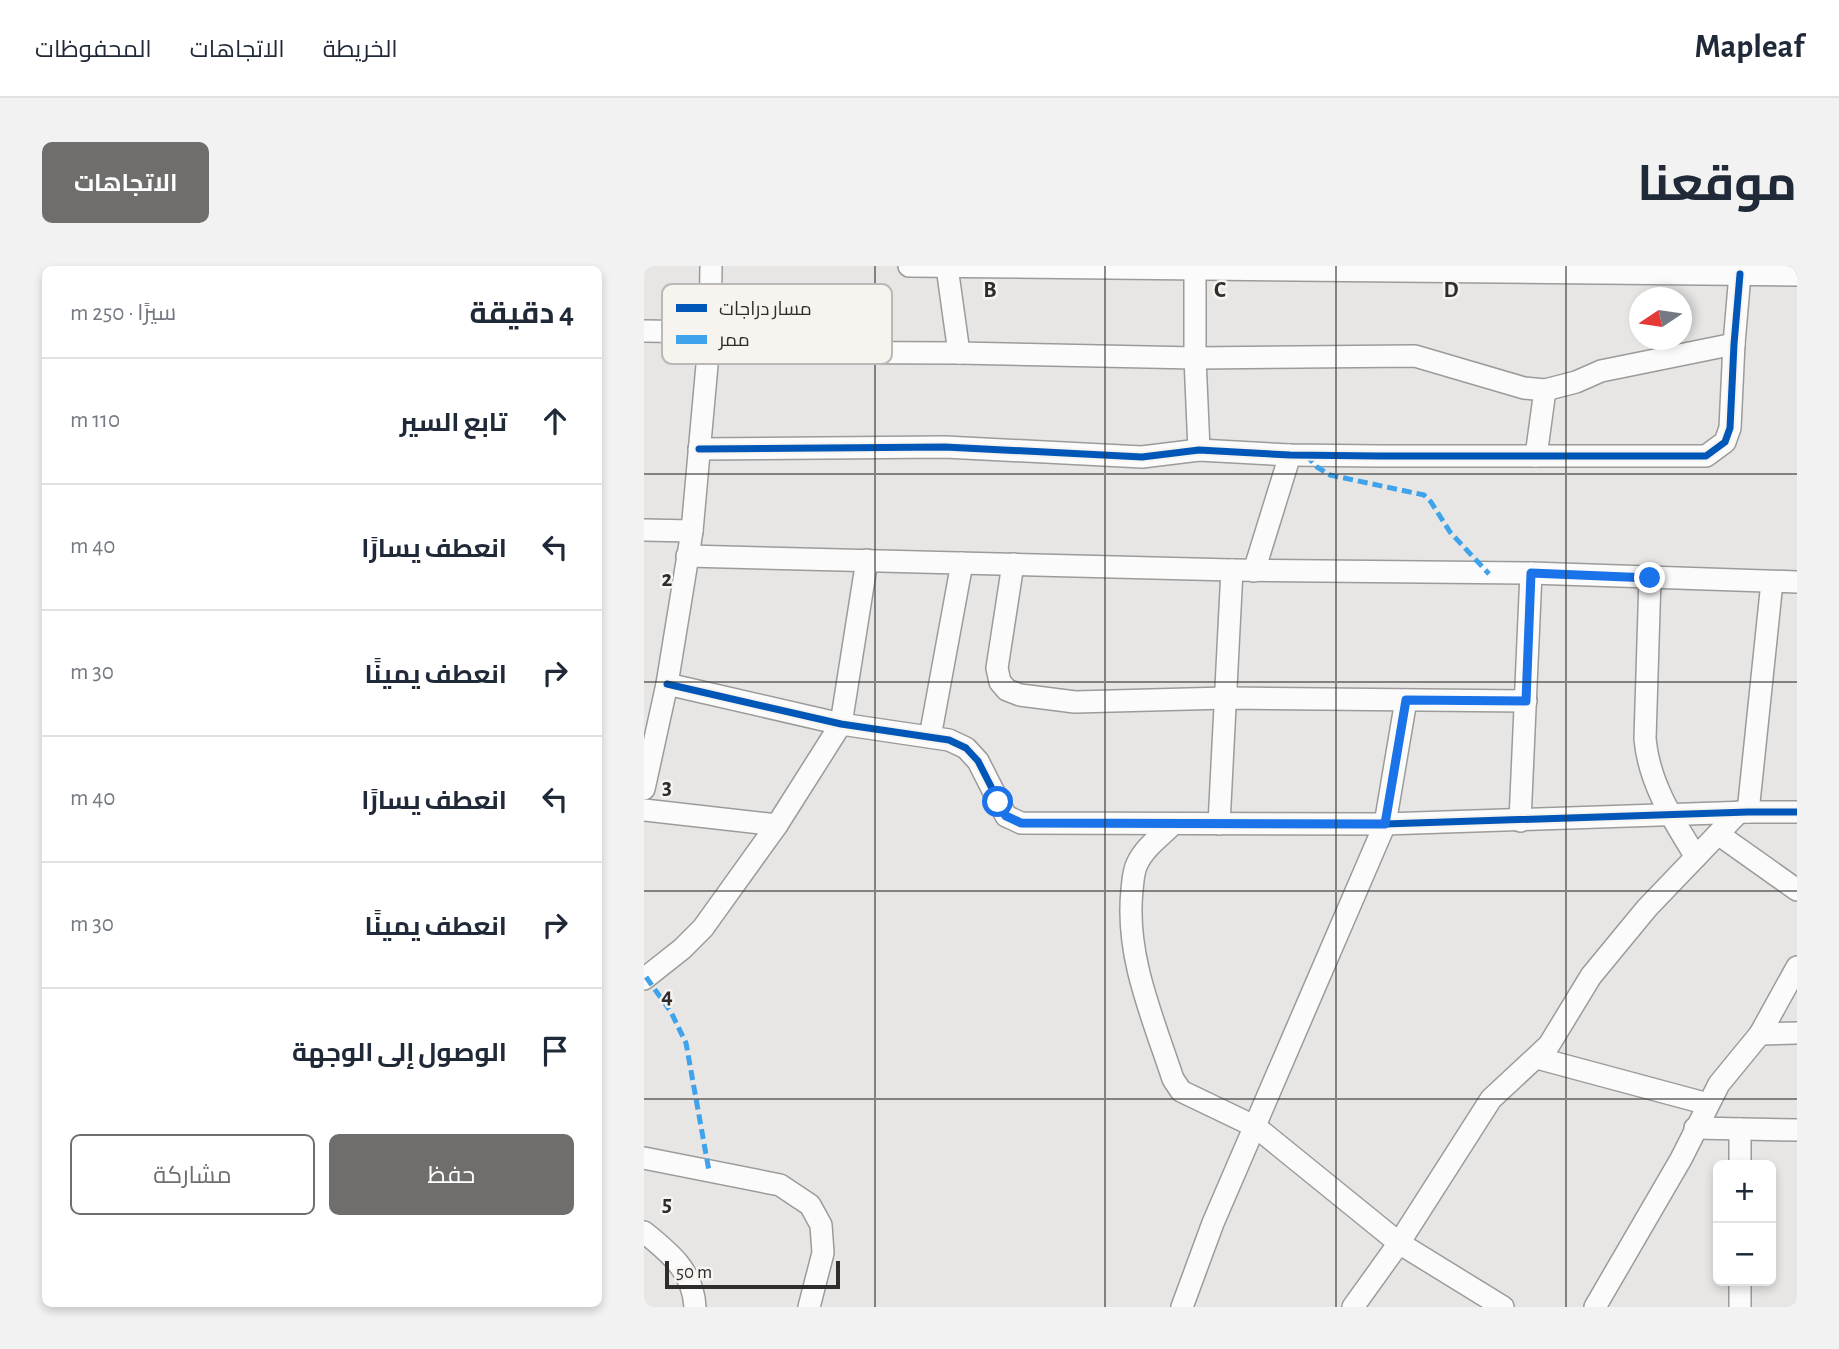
<!DOCTYPE html>
<html lang="ar">
<meta charset="utf-8">
<style>
:root{--surface:#fff;--page:#f2f2f3;--text:#1f2937;--muted:#747a83;--line:#e0e1e3;--accent:#6f6e6c}
body{margin:0;font-family:"Alegreya Sans",Cairo,sans-serif;background:var(--page);color:var(--text);direction:rtl}
.controls{position:absolute;right:21px;bottom:21px;display:grid;overflow:hidden;border-radius:10px;box-shadow:0 4px 10px #0003}
.controls button{width:63px;height:63px;display:grid;place-items:center;padding:0;border:0;border-bottom:2px solid var(--line);background:var(--surface);color:var(--text);font:35px sans-serif}
.compass{position:absolute;left:985px;top:21px;width:63px;height:63px;border-radius:50%;background:var(--surface);box-shadow:0 4px 10px #0003;rotate:257deg}
.scale{position:absolute;left:21px;bottom:18px;width:175px;box-sizing:border-box;padding-left:7px;border:4px solid #2e2d2b;border-top:0;font-size:19px;line-height:24px;white-space:nowrap;color:#2e2d2b;-webkit-text-stroke:5px #f7f4f0;paint-order:stroke}
.stop{position:absolute;width:21px;height:21px;margin:-16px;border:5px solid #1a73e8;border-radius:50%;background:#fff}
.stop.end{background:#1a73e8;border-color:#fff;box-shadow:0 2px 7px #0008}
.list{margin:0;padding:0;list-style:none}
h2{display:flex;justify-content:space-between;align-items:center;height:91px;margin:0;padding:0 28px;font-size:30px}
h2 small{font-size:23px;font-weight:400;color:var(--muted)}
.list li{display:grid;grid-template-columns:46px 1fr auto;gap:21px;align-items:center;box-sizing:border-box;height:126px;padding:0 28px;border-top:2px solid var(--line)}
.list b{display:block;font-size:26px;white-space:nowrap}
.list em{font-size:23px;font-style:normal;color:var(--muted)}
.actions{display:flex;gap:14px;padding:21px 28px}
.actions a{flex:1;padding:16px 0;border:2px solid var(--accent);border-radius:10px;text-align:center;font-size:24px;color:var(--accent)}
.actions .main{background:var(--accent);color:#fff}
.icon{flex:none;width:38px;height:38px;fill:none;stroke:currentColor;stroke-width:2;stroke-linecap:round;stroke-linejoin:round}
.map{position:relative;flex:none;width:1153px;height:1041px;overflow:hidden;direction:ltr;border-radius:10px}
header{display:flex;align-items:center;gap:42px;box-sizing:border-box;height:98px;padding:0 35px;background:var(--surface);border-bottom:2px solid var(--line)}
header strong{font-size:33px}
nav{display:flex;gap:38px;margin-inline-start:auto;font-size:24px}
.intro{display:flex;align-items:center;justify-content:space-between;box-sizing:border-box;height:168px;padding:0 42px}
h1{margin:0;font-size:49px}
.button{padding:18px 32px;border-radius:10px;background:var(--accent);color:#fff;font-size:24px;font-weight:700}
main{display:flex;gap:42px;padding:0 42px}
aside{flex:1;background:var(--surface);border-radius:10px;box-shadow:0 4px 10px #0003}
.map>svg:first-child{display:block}
</style>
<header>
<strong>Mapleaf</strong>
<nav><a>الخريطة</a><a>الاتجاهات</a><a>المحفوظات</a></nav>
</header>
<div class="intro"><h1>موقعنا</h1><a class="button">الاتجاهات</a></div>
<main>
<div class="map">
<svg width="1153" height="1041" viewBox="0 0 1153 1041">
<rect width="100%" height="100%" fill="#e8e6e4"/>
<g fill="none" stroke-linecap="round" stroke-linejoin="round">
<g stroke="#9c9b99" stroke-width="24">
<g id="street">
<polyline points="265,0 1153,9"/>
<polyline points="303,1 315,87"/>
<polyline points="551,3 551,92 555,184"/>
<polyline points="0,65 66,66"/>
<polyline points="64,86 315,87 551,92 771,90 880,122 901,124 932,116 957,105 1090,78"/>
<polyline points="55,183 301,181 498,191 555,184 646,189 735,190 1062,190 1081,176 1086,162 1090,78 1096,8"/>
<polyline points="892,190 901,124"/>
<polyline points="0,264 48,265"/>
<polyline points="43,290 588,304 887,307 1153,316"/>
<polyline points="369,298 353,402 356,416 363,424 376,429 431,436 582,432 882,435"/>
<polyline points="610,305 646,189"/>
<path d="M1006,312L1001,473C1005,517 1029,554 1052,591"/>
<polyline points="23,418 197,458 305,474 322,482 334,495 362,550 377,557 741,558 1104,546 1153,546"/>
<polyline points="286,471 318,297"/>
<polyline points="0,523 23,418 48,265 66,66 67,0"/>
<polyline points="0,544 133,559"/>
<polyline points="1104,546 1128,316"/>
<polyline points="876,555 887,307"/>
<path d="M529,558C517,570 500,582 493,598C489,606 489,616 488,624C481,690 509,752 529,813L537,825L612,861L755,977L859,1041"/>
<polyline points="575,558 588,304"/>
<polyline points="1074,568 1153,624"/>
<polyline points="0,713 38,683 59,662 133,559 197,458 223,294"/>
<polyline points="1116,768 1153,767"/>
<polyline points="893,792 1064,838"/>
<polyline points="1051,862 1153,864"/>
<polyline points="1096,863 1096,899"/>
<polyline points="0,892 136,919 166,939 177,959 179,987 165,1041"/>
<path d="M0,966C26,987 49,1005 51,1041"/>
<polyline points="1096,1015 1096,1041"/>
<polyline points="538,1041 569,957 741,558 762,434"/>
<polyline points="709,1041 755,977 847,833 905,779 947,710 1003,642 1095,546"/>
<polyline points="951,1041 1037,893 1075,818 1116,768 1153,701"/>
</g>
</g>
<use href="#street" stroke="#fcfbfb" stroke-width="21"/>
<g stroke="#3ea3eb" stroke-width="5" stroke-dasharray="10 5" stroke-linecap="butt">
<polyline points="662,189 673,201 686,209 780,229 787,236 806,266 845,308"/>
<polyline points="2,711 27,746 42,777 65,905"/>
</g>
<g stroke="#f7f4f0" stroke-width="11">
<g id="cycleway">
<polyline points="55,183 301,181 498,191 555,184 646,189 735,190 1062,190 1081,176 1086,162 1090,78 1096,8"/>
<polyline points="23,418 197,458 305,474 322,482 334,495 362,550 377,557 741,558 1104,546 1153,546"/>
</g>
</g>
<use href="#cycleway" stroke="#0057b8" stroke-width="7"/>
</g>
<g fill="none" stroke-linecap="round" stroke-linejoin="round">
<polyline stroke="#1a73e8" stroke-width="9" points="354,536 362,550 377,557 741,558 762,434 882,435 887,307 1006,312"/>
</g>
<path fill="none" stroke="#2e2d2b" stroke-width="2" stroke-opacity="0.55" d="M231,0V1041M461,0V1041M692,0V1041M922,0V1041M0,208H1153M0,416H1153M0,625H1153M0,833H1153"/>
<rect x="18" y="18" width="230" height="80" rx="10" fill="#f7f4f0" stroke="#bbb8b5" stroke-width="2"/>
<rect x="32" y="38" width="31" height="8" fill="#0057b8"/>
<rect x="32" y="69" width="31" height="9" fill="#3ea3eb"/>
<g font-size="19" fill="#2e2d2b">
<text x="75" y="49">مسار دراجات</text>
<text x="75" y="80">ممر</text>
</g>
<g font-size="23" text-anchor="middle" font-weight="bold" fill="#2e2d2b" stroke="#f7f4f0" stroke-width="5" stroke-linejoin="round" paint-order="stroke">
<text x="346" y="31">B</text>
<text x="576" y="31">C</text>
<text x="807" y="31">D</text>
<text x="23" y="320">2</text>
<text x="23" y="528">3</text>
<text x="23" y="737">4</text>
<text x="23" y="945">5</text>
</g>
</svg>
<div class="controls">
<button>+</button>
<button>−</button>
</div>
<svg class="compass" viewBox="-18 -18 36 36"><path d="M0-13l5 13h-10z" fill="#e53935"/><path d="M0 13l5-13h-10z" fill="#747a83"/></svg>
<div class="scale">50 m</div>
<div class="stop" style="left:354px;top:536px"></div>
<div class="stop end" style="left:1006px;top:312px"></div>
</div>
<aside>
<h2>4 دقيقة<small>سيرًا · 250 m</small></h2>
<ul class="list">
<li><svg class="icon" aria-label="ahead" viewBox="0 0 24 24"><path d="M12 20V5M6 11l6-6 6 6"/></svg><div><b>تابع السير</b></div><em>110 m</em></li>
<li><svg class="icon" aria-label="left" viewBox="0 0 24 24"><path d="M17 20v-9H6M10 6l-5 5 5 5"/></svg><div><b>انعطف يسارًا</b></div><em>40 m</em></li>
<li><svg class="icon" aria-label="right" viewBox="0 0 24 24"><path d="M7 20v-9h11M14 6l5 5-5 5"/></svg><div><b>انعطف يمينًا</b></div><em>30 m</em></li>
<li><svg class="icon" aria-label="left" viewBox="0 0 24 24"><path d="M17 20v-9H6M10 6l-5 5 5 5"/></svg><div><b>انعطف يسارًا</b></div><em>40 m</em></li>
<li><svg class="icon" aria-label="right" viewBox="0 0 24 24"><path d="M7 20v-9h11M14 6l5 5-5 5"/></svg><div><b>انعطف يمينًا</b></div><em>30 m</em></li>
<li><svg class="icon" aria-label="arrive" viewBox="0 0 24 24"><path d="M6 21V4h12l-3 4 3 4H6"/></svg><div><b>الوصول إلى الوجهة</b></div></li>
</ul>
<div class="actions"><a class="main">حفظ</a><a>مشاركة</a></div>
</aside>
</main>
